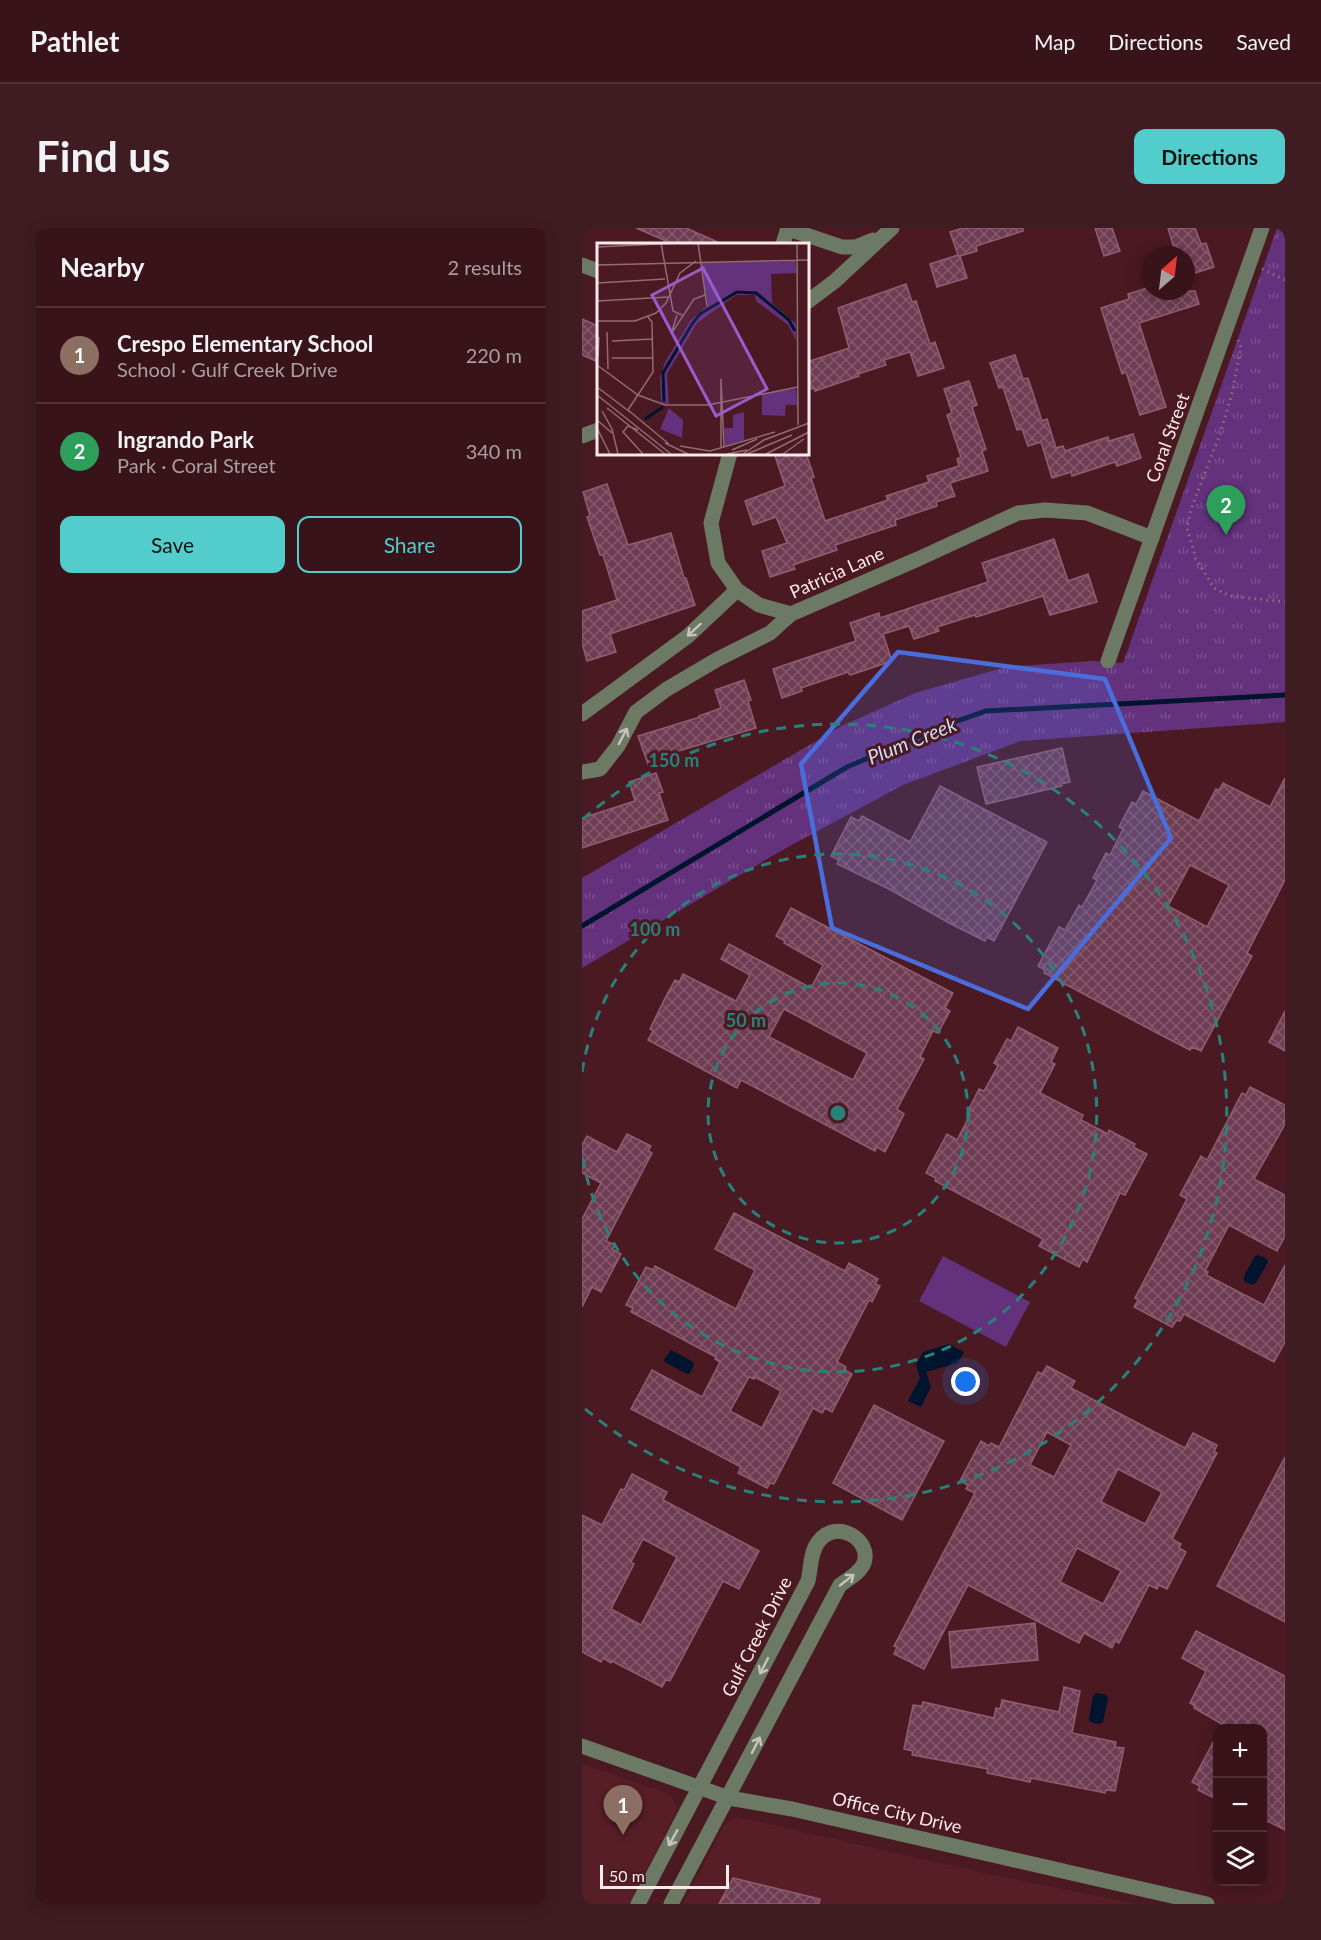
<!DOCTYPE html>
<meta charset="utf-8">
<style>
:root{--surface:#381319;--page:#3f1c22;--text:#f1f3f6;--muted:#ab9ea2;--line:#523238;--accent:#53cdcb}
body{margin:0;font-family:Lato,sans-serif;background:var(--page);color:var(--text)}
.controls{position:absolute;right:18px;bottom:18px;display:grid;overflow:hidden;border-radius:12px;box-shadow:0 3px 15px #0003}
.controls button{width:54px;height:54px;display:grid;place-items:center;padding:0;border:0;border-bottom:2px solid var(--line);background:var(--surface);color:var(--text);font:30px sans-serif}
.compass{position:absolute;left:559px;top:18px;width:54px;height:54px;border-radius:50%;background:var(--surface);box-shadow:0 3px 15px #0003;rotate:28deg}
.scale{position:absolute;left:18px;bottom:15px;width:129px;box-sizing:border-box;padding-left:6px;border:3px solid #fee9eb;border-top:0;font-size:16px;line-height:21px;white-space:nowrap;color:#fee9eb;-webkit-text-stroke:4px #4a1921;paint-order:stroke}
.you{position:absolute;left:384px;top:1154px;width:21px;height:21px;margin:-15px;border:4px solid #fff;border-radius:50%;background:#1a73e8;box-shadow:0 0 0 9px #1a73e833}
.badge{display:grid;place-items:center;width:39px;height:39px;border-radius:50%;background:var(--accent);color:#fff;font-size:20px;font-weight:700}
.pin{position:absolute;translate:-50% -50px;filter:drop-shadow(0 2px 3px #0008)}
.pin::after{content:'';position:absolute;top:32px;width:21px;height:18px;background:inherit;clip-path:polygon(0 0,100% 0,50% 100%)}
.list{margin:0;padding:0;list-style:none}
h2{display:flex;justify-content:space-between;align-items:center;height:78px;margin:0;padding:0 24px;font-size:26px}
h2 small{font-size:20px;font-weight:400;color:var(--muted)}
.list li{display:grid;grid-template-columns:39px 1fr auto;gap:18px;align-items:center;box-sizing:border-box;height:96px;padding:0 24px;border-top:2px solid var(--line)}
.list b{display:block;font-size:22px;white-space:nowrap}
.list p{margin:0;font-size:20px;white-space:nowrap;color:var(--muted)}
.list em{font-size:20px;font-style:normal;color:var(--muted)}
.actions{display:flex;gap:12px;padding:18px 24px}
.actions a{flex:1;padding:14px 0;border:2px solid var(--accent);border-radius:12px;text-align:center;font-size:21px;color:var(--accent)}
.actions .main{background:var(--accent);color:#111}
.icon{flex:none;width:33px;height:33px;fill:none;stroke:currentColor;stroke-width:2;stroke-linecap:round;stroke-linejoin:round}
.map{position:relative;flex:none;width:703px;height:1676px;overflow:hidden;border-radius:12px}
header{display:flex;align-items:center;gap:36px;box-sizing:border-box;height:84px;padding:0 30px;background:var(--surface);border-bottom:2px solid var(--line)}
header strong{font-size:28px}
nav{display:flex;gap:33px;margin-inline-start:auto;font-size:21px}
.intro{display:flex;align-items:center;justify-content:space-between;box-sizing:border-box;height:144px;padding:0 36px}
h1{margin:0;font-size:42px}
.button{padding:15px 27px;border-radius:12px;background:var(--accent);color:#111;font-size:21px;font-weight:700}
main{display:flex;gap:36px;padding:0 36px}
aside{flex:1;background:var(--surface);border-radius:12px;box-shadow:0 3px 15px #0003}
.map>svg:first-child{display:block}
</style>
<header>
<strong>Pathlet</strong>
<nav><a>Map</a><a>Directions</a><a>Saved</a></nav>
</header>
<div class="intro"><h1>Find us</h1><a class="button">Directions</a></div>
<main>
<aside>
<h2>Nearby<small>2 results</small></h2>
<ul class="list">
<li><span class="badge" style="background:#8d6e63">1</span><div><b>Crespo Elementary School</b><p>School · Gulf Creek Drive</p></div><em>220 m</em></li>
<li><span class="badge" style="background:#2e9e5b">2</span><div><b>Ingrando Park</b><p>Park · Coral Street</p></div><em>340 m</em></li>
</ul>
<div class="actions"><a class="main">Save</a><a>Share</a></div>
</aside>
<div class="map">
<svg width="703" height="1676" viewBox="0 0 703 1676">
<defs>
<pattern id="grass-tufts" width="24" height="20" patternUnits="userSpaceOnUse" patternTransform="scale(1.5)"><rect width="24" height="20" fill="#64317d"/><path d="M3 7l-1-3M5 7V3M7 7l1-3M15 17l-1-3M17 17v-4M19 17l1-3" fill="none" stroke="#7b4f90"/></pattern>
<pattern id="building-cross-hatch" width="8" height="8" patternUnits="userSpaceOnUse" patternTransform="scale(1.5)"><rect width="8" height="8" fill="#6f3d53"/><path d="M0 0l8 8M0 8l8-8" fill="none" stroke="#85596c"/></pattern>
</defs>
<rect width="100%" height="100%" fill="#4a1921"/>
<g fill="#581e28">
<polygon points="0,1536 80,1563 89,1568 94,1577 94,1585 47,1676 0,1676"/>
<polygon points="156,1589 397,1644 554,1676 101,1676 142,1598 148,1592"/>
</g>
<polygon fill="url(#grass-tufts)" points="695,0 703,0 703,494 439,513 321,557 204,620 0,740 0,650 260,498 333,465 424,439 511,433 541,435"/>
<polygon fill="#64317d" points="361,1028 448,1074 424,1119 337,1073"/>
<g fill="#00142d">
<polygon points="677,1027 685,1031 686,1034 674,1055 670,1057 662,1053 662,1048 673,1028"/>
<polygon points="367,1116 382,1124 376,1135 344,1144 349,1159 339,1179 326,1173 338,1150 334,1137 341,1124"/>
<polygon points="89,1122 111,1134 112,1137 108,1145 105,1146 83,1134 82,1132"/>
<polygon points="514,1465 524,1467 526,1470 521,1494 518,1496 508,1494 507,1491 511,1468"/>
</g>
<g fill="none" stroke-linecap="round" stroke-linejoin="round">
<polyline stroke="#00142d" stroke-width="5" points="0,698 265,539 358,499 404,483 703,467"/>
</g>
<g fill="url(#building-cross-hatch)" stroke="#925d73" stroke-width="1.5" fill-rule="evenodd">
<polygon points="54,0 104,0 140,16 91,16"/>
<polygon points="381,0 441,0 441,3 394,18 395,23 378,28 385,50 355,59 348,36 376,27 368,4"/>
<polygon points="513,0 530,0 538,23 522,28"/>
<polygon points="586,0 613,0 619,16 624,15 632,39 604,48 604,27 594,27"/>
<polygon points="324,56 330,74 334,73 348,116 353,114 362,140 336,148 328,124 302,132 304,137 276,146 277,148 233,163 232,160 225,162 225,134 267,120 256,80"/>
<polygon points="565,60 566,63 613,63 617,76 557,95 584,179 558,187 544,144 540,146 519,80 547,71 546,66"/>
<polygon points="0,91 16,98 16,134 0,127"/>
<polygon points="433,127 441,151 446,150 460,193 465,191 474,220 481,218 483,223 526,209 527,213 551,206 559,230 535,238 533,234 490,248 489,244 470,250 459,214 446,218 440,201 435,202 421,159 417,160 408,135"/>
<polygon points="387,153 395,177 390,179 404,221 400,223 406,243 368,255 373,268 354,274 355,278 313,292 314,297 253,317 255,322 211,337 213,341 188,349 180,323 205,315 194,289 171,297 163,273 203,258 192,225 224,225 232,249 229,250 243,293 306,272 304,268 347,254 345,248 377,238 375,231 379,229 365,187 370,185 362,161"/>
<polygon points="25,256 46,317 89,305 102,350 104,350 113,377 28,406 34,424 5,433 0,415 0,383 35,372 21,327 18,327 5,289 8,288 1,264"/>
<polygon points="472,311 486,353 506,346 515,374 468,387 461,368 394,389 393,387 355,399 357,403 332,411 327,398 301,406 310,433 268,447 266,444 219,460 220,463 200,470 191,441 274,413 268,395 297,385 298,390 406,354 400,335"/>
<polygon points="162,452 169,472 166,473 174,500 83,527 84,530 66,536 56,508 118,489 117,488 139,480 133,462"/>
<polygon points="480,520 488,554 479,556 480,558 404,576 395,539"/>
<polygon points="74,545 81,564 77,565 86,592 0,620 0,590 53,573 47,554"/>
<path d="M703,550V652L665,725L670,728L619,823L610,819L608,822L577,806L462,745L463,742L456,738L477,699L483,702L497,677L500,679L515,652L511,650L524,625L528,627L541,601L537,599L550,574L554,576L561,563L617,593L634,561L637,562L641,555L688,579ZM608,637L647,657L625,699L586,678Z"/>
<polygon points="358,558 465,614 412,713 405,709 403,713 369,696 307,661 255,636 257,632 249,628 269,589 277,593 280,588 328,614"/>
<path d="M209,680L371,765L363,780L368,783L356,805L351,803L338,829L342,831L315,881L322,886L303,924L295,919L293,923L159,852L155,860L66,812L71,803L68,801L83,770L93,752L97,754L101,746L154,773L168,747L139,731L147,716L229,760L241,737L202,715L203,713L194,708ZM202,781L285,825L271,852L187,809Z"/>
<polygon points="703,783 703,823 687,814"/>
<polygon points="436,799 476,820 469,834 473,836 458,865 501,887 499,892 526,906 527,902 553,916 551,919 565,926 543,967 538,965 505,1034 501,1031 497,1039 457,1018 461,1011 353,953 354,950 344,945 365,906 375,912 388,887 385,885 397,861 402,863 416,838 412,835 425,811 429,813"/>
<polygon points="668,859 703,877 703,896 672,951 703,967 703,1008 695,1023 647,997 623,1043 626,1044 624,1047 682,1077 703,1037 703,1114 692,1134 602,1086 598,1093 595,1092 590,1099 552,1079 556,1072 553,1070 605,971 598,967 619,928 625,932 660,865 664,867"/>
<polygon points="45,906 69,918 66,923 70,925 24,1013 33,1017 30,1021 39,1026 19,1064 10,1059 0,1079 0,991 19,955 0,945 0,917 5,908 35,924"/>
<path d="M152,985L263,1043L267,1035L296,1051L293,1056L298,1058L290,1074L287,1072L255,1134L264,1139L263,1142L270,1146L250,1184L243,1180L240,1185L231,1180L192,1256L188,1255L185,1260L156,1245L159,1239L49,1181L70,1142L120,1169L138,1134L133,1131L134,1129L49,1084L51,1080L44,1077L64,1039L71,1042L73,1038L154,1081L173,1042L133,1021ZM167,1149L172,1151L173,1149L199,1163L180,1200L148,1183Z"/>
<path d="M465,1138L493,1153L489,1160L603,1220L611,1205L635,1217L632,1224L635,1225L590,1311L599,1316L597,1320L604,1324L585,1361L577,1357L575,1361L567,1357L537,1415L533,1413L530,1420L502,1405L497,1415L386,1357L342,1441L312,1426L315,1419L312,1418L393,1265L384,1261L386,1257L378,1253L399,1213L407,1218L409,1215L417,1219L456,1144L460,1146ZM465,1204L489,1217L472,1249L448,1237ZM536,1241L580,1264L563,1296L519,1274ZM495,1320L539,1343L521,1376L478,1354Z"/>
<polygon points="292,1177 362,1213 320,1292 251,1255"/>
<polygon points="703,1229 703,1394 635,1358"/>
<path d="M50,1246L85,1264L81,1272L177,1323L157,1361L141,1353L88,1453L84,1452L80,1459L30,1433L29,1435L21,1430L19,1434L0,1424V1287L20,1297L39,1261L42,1262ZM61,1311L95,1329L59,1397L29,1381L52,1336L49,1334Z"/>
<polygon points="453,1395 456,1432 370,1440 367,1404"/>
<polygon points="614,1403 703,1448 703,1602 681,1591 681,1500 638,1500 640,1496 612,1480 613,1478 608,1475 624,1443 600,1430"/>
<polygon points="482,1459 498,1463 490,1505 534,1514 533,1519 542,1520 533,1563 524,1562 523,1565 449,1550 448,1554 405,1545 406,1541 330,1527 331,1523 322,1521 331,1477 340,1478 341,1474 412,1490 414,1480 418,1481 420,1472 477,1484"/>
<polygon points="636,1505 636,1572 616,1562 618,1558 610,1554"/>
<polygon points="151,1650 238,1671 237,1676 137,1676"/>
</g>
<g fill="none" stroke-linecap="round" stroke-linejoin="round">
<g stroke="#936d73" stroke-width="3" stroke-dasharray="1.5 4.5" stroke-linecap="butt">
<polyline points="680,41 703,52"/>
<polyline points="656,112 659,119 650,165 638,206 609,281 605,300 614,331 632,360 648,368 703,374"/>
</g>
<g stroke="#6c7964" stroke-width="15">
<polyline points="206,1 260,19 274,19 291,12"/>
<polyline points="201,16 206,0"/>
<polyline points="0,37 16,43"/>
<polyline points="225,74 253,53 310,0"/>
<polyline points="0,208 16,202"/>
<polyline points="148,225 129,295 136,335 155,362 177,377 209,386"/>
<polyline points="526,433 680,0"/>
<polyline points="0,486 106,408 155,362"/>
<polyline points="0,544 18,541 36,518 54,484 85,461 136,431 188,405 209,386 336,331 436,285 463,282 505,285 570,310"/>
<polyline points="0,1518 147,1570 210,1581 625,1676"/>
<path d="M56,1676L226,1353C229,1341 228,1323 237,1313C255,1290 290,1312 282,1335C278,1345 266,1351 258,1357L89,1676"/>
</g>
</g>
<defs><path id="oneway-shaft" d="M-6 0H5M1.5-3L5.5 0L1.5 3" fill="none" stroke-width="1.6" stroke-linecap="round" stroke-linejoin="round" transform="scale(1.5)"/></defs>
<g stroke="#cbc2bc">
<use href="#oneway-shaft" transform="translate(112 402) rotate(137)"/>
<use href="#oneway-shaft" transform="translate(41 508) rotate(-62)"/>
<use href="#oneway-shaft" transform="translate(265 1352) rotate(-38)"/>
<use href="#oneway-shaft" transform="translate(182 1438) rotate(117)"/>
<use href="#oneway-shaft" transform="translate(174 1517) rotate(-63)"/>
<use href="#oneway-shaft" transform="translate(91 1610) rotate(119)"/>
</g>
<path fill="#4a6ddc" fill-opacity="0.2" stroke="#4a6ddc" stroke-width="4.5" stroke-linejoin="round" d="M316,424L523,451L589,610L446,781L250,700L219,536Z"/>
<g fill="none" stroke="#27827a" stroke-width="3" stroke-dasharray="10 8">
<circle cx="256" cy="885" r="130"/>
<path d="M0 844A259 259 0 1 1 0 926"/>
<path d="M1 591A389 389 0 1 1 1 1179"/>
</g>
<g text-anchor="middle" stroke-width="6" stroke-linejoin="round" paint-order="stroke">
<g font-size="18" fill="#fee9eb" stroke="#4a1921">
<text transform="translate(586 210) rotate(-70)" y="6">Coral Street</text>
<text transform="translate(255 345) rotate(-24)" y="6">Patricia Lane</text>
<text transform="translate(175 1409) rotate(-63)" y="6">Gulf Creek Drive</text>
<text transform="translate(315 1585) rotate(13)" y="6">Office City Drive</text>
</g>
<g font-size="20" font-style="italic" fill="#cbddf2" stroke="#4a1921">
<text transform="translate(330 513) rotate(-22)" y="7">Plum Creek</text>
</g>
</g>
<g transform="translate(15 15)">
<rect width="212" height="212" fill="#4a1921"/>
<path d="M198,18L200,30L174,31L175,60L199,81V97L191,82L159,58L158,52H139L100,80L70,131L72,161L64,160L63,134L68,119L93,78L111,62L104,20ZM199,146L200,162H189L188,173L165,172V150ZM147,169V197L128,203L127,185H136V172Z" fill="#64317d"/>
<path d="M168,21L171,44L149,42L148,22ZM72,165L86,177L85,195L63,186Z" fill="#64317d"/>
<path fill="none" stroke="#00142d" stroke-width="3" d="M67,159L66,130L95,81L103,71L140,49L159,50L192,77L198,88M48,176L66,164"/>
<path fill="none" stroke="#926c72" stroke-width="1.5" d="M64,0L76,68L85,72M101,0L110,63M200,0L201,182M0,4L82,0M0,22L212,17M0,40L68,36M0,58L72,54M80,72L74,91L97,56L108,52M0,78H38L59,70L69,60L83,30L99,18M10,89L11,126M15,98L56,96M1,114L2,94M15,115H56M0,122L41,152L68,162H111L201,144M0,144L33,169M0,152L74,211M10,165L68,211M31,167L56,129L55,79L51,74M31,167L72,201M5,168L15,186L21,211M0,177L15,190M0,185L13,211M41,187L31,183L26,189L46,211M68,200L91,211M83,203L113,208L178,189M124,205V136L127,204M135,207L160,196M130,211L150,207M146,211L167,197L212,180M150,211L195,192M169,211L212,189M186,211L207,196"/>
<path fill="#9c5bca" fill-opacity="0.15" stroke="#9c5bca" stroke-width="3" d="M106,25L170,146L119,173L55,52Z"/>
<rect width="212" height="212" fill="none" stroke="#fee9eb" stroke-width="3"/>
</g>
<circle cx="256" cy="885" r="9" fill="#27827a" stroke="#4a1921" stroke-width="3"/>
<g font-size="18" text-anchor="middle" font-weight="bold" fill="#27827a" stroke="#4a1921" stroke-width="6" stroke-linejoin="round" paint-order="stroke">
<text x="92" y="539">150 m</text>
<text x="73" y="708">100 m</text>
<text x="164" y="799">50 m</text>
</g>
</svg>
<div class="controls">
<button>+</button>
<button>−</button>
<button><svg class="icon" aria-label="layers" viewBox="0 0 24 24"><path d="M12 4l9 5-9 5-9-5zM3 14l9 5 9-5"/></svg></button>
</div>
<svg class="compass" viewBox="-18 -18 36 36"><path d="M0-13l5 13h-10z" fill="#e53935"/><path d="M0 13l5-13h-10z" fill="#ab9ea2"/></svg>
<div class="scale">50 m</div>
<div class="you"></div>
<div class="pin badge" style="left:41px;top:1607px;background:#8d6e63">1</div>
<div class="pin badge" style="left:644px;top:307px;background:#2e9e5b">2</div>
</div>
</main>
